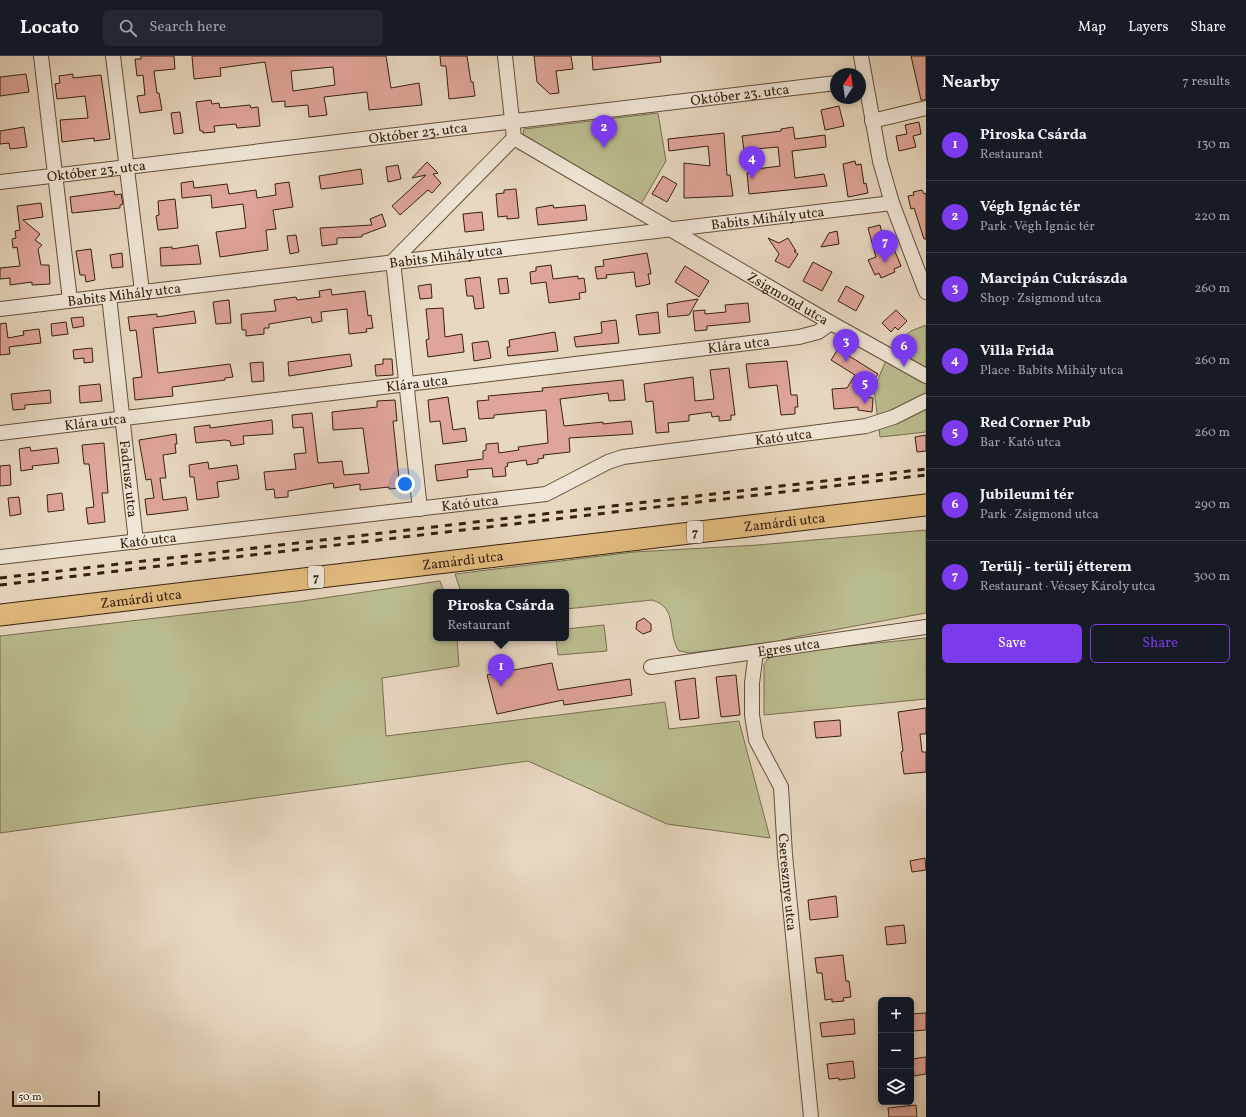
<!DOCTYPE html>
<meta charset="utf-8">
<style>
:root{--surface:#171b24;--page:#242831;--text:#f1f3f6;--muted:#9ea1a6;--line:#363941;--accent:#7c3aed}
body{margin:0;font-family:Vollkorn,serif;background:var(--page);color:var(--text)}
.controls{position:absolute;right:12px;bottom:12px;display:grid;overflow:hidden;border-radius:6px;box-shadow:0 2px 6px #0003}
.controls button{width:36px;height:36px;display:grid;place-items:center;padding:0;border:0;border-bottom:1px solid var(--line);background:var(--surface);color:var(--text);font:20px sans-serif}
.compass{position:absolute;left:830px;top:12px;width:36px;height:36px;border-radius:50%;background:var(--surface);box-shadow:0 2px 6px #0003;rotate:13deg}
.scale{position:absolute;left:12px;bottom:10px;width:88px;box-sizing:border-box;padding-left:4px;border:2px solid #37210c;border-top:0;font-size:11px;line-height:14px;white-space:nowrap;color:#37210c;-webkit-text-stroke:3px #f0e6d7;paint-order:stroke}
.you{position:absolute;left:405px;top:428px;width:14px;height:14px;margin:-10px;border:3px solid #fff;border-radius:50%;background:#1a73e8;box-shadow:0 0 0 6px #1a73e833}
.badge{display:grid;place-items:center;width:26px;height:26px;border-radius:50%;background:var(--accent);color:#fff;font-size:13px;font-weight:700}
.pin{position:absolute;translate:-50% -33px;filter:drop-shadow(0 1px 2px #0008)}
.pin::after{content:'';position:absolute;top:21px;width:14px;height:12px;background:inherit;clip-path:polygon(0 0,100% 0,50% 100%)}
.popup{position:absolute;left:433px;top:533px;width:136px;height:52px;box-sizing:border-box;display:grid;place-content:center;border-radius:6px;background:var(--surface);filter:drop-shadow(0 1px 3px #0005);font-size:13px;white-space:nowrap;color:var(--muted)}
.popup b{font-size:15px;color:var(--text)}
.popup::after{content:'';position:absolute;left:50%;top:100%;margin-left:-8px;border:8px solid transparent;border-top-color:var(--surface)}
.list{margin:0;padding:0;list-style:none}
h2{display:flex;justify-content:space-between;align-items:center;height:52px;margin:0;padding:0 16px;font-size:17px}
h2 small{font-size:13px;font-weight:400;color:var(--muted)}
.list li{display:grid;grid-template-columns:26px 1fr auto;gap:12px;align-items:center;box-sizing:border-box;height:72px;padding:0 16px;border-top:1px solid var(--line)}
.list b{display:block;font-size:15px;white-space:nowrap}
.list p{margin:0;font-size:13px;white-space:nowrap;color:var(--muted)}
.list em{font-size:13px;font-style:normal;color:var(--muted)}
.actions{display:flex;gap:8px;padding:12px 16px}
.actions a{flex:1;padding:9px 0;border:1px solid var(--accent);border-radius:6px;text-align:center;font-size:14px;color:var(--accent)}
.actions .main{background:var(--accent);color:#fff}
.icon{flex:none;width:22px;height:22px;fill:none;stroke:currentColor;stroke-width:2;stroke-linecap:round;stroke-linejoin:round}
.map{position:relative;flex:none;width:926px;height:1061px;overflow:hidden}
header{display:flex;align-items:center;gap:24px;box-sizing:border-box;height:56px;padding:0 20px;background:var(--surface);border-bottom:1px solid var(--line)}
header strong{font-size:19px}
nav{display:flex;gap:22px;margin-inline-start:auto;font-size:14px}
.search{width:280px;height:36px;background:var(--page);display:flex;align-items:center;gap:10px;box-sizing:border-box;padding:0 14px;border-radius:6px;color:var(--muted);font-size:15px}
main{display:flex}
aside{flex:1;background:var(--surface)}
.map>svg:first-child{display:block}
</style>
<header>
<strong>Locato</strong>
<div class="search"><svg class="icon" aria-label="search" viewBox="0 0 24 24"><circle cx="10" cy="10" r="6"/><path d="M15 15l6 6"/></svg>Search here</div>
<nav><a>Map</a><a>Layers</a><a>Share</a></nav>
</header>
<main>
<div class="map">
<svg width="926" height="1061" viewBox="0 0 926 1061">
<rect width="100%" height="100%" fill="#e8d8c1"/>
<filter id="stains"><feTurbulence type="fractalNoise" baseFrequency=".005" numOctaves="4"/><feColorMatrix values="0 0 0 0 .2 0 0 0 0 .09 0 0 0 0 .02 0 0 0 .5 -.17"/></filter>
<radialGradient id="worn" r=".72"><stop offset=".6" stop-color="#630" stop-opacity="0"/><stop offset="1" stop-color="#630" stop-opacity=".3"/></radialGradient>
<g fill="#bbbd90" stroke="#796f4e">
<polygon points="658,57 666,105 640,150 523,79 524,73"/>
<polygon points="926,269 926,376 880,381 874,333 892,290 911,275"/>
<path d="M926,474V557L795,581L779,585L690,597L679,595C666,576 679,552 652,544L566,553V536H461L455,518L634,496L758,489Z"/>
<polygon points="440,525 444,536 436,536 436,582 457,582 459,610 382,622 386,680 665,646 669,673 739,665 770,782 667,768 528,705 0,777 0,580 296,546"/>
<polygon points="604,569 607,595 558,599 556,582 566,582 566,573"/>
<polygon points="926,582 926,643 764,659 764,608 772,598"/>
</g>
<g fill="#e0a59a" stroke="#37210c" fill-rule="evenodd">
<polygon points="141,0 174,0 175,13 154,15 157,37 159,37 162,54 140,57 137,40 145,39 143,19 137,20 135,3 141,3"/>
<path d="M192,0H386L391,32L419,27L422,49L369,54L367,36L324,41L327,59L309,61L308,49L285,51V45L272,46L265,6L220,12L221,20L194,23ZM333,11L335,29L293,35L291,15Z"/>
<polygon points="440,0 467,0 471,26 473,26 475,40 449,43 446,10 441,10"/>
<polygon points="534,0 571,0 573,13 556,15 559,37 550,38 537,26"/>
<polygon points="592,0 660,0 661,6 593,14"/>
<polygon points="911,0 926,0 926,44 921,44"/>
<polygon points="26,18 29,36 0,40 0,21"/>
<polygon points="73,18 73,22 101,19 110,83 94,85 94,82 62,86 60,64 88,62 85,40 57,43 55,28 60,27 59,20"/>
<polygon points="211,44 212,48 219,47 220,52 250,49 251,52 258,51 260,70 237,72 236,68 214,70 215,76 203,77 203,75 200,75 196,46"/>
<polygon points="839,50 844,70 825,74 821,54"/>
<polygon points="180,56 183,77 174,78 171,57"/>
<polygon points="919,66 921,78 913,80 916,91 899,95 896,80 907,78 905,69"/>
<polygon points="24,71 27,91 10,93 9,87 0,88 0,75"/>
<polygon points="793,71 795,83 825,79 826,91 792,95 795,122 824,118 827,130 749,138 747,117 749,117 749,114 780,110 778,91 744,94 742,80 781,75 781,73"/>
<polygon points="724,77 727,119 730,119 733,140 684,142 684,107 710,110 708,90 669,95 668,83"/>
<polygon points="855,105 856,109 861,108 864,128 866,127 868,137 848,141 843,108"/>
<polygon points="427,106 438,117 433,118 441,127 432,137 428,134 400,159 392,150 426,119 412,122"/>
<polygon points="398,109 401,123 388,126 386,111"/>
<polygon points="361,113 363,128 321,133 319,120"/>
<polygon points="663,120 677,128 667,146 652,138"/>
<polygon points="193,125 194,132 227,128 229,138 256,134 257,142 276,139 275,128 289,126 293,151 273,154 276,173 266,174 268,194 220,201 216,176 246,172 243,148 212,152 211,139 182,142 181,127"/>
<polygon points="516,133 519,162 507,163 507,160 498,161 496,138 504,137 504,134"/>
<polygon points="922,134 924,138 926,137 926,183 924,183 914,152 911,153 908,140 914,139 913,136"/>
<polygon points="114,135 115,139 121,138 123,148 120,149 120,152 72,157 70,141"/>
<polygon points="175,143 178,172 158,174 156,160 159,159 158,145"/>
<polygon points="41,147 43,161 23,164 40,178 35,184 42,189 38,193 41,209 49,209 50,228 32,229 32,226 10,229 10,222 0,223 0,212 20,210 17,191 13,192 12,183 16,182 15,175 20,174 17,150"/>
<polygon points="553,149 554,152 585,149 587,164 538,169 536,152"/>
<polygon points="482,156 484,174 465,176 463,158"/>
<polygon points="382,158 386,170 362,179 362,181 337,182 337,188 322,190 320,172 372,169 370,163"/>
<polygon points="880,169 887,197 894,193 901,210 894,213 895,216 881,222 879,217 875,219 868,204 876,201 868,172"/>
<polygon points="837,175 839,188 821,191 829,177"/>
<polygon points="296,179 299,196 290,198 287,180"/>
<polygon points="768,182 779,187 788,182 796,195 794,195 798,198 789,212 775,205 779,198"/>
<polygon points="198,189 201,208 161,210 160,192 172,191 172,193"/>
<polygon points="91,193 95,224 86,226 85,219 80,219 76,195"/>
<polygon points="122,197 123,211 112,212 110,199"/>
<polygon points="647,197 651,218 648,218 650,228 636,231 634,216 606,219 607,222 597,223 595,211 604,210 603,204"/>
<polygon points="813,206 832,216 822,235 803,225"/>
<polygon points="551,209 553,223 578,220 578,223 584,222 586,236 579,237 580,243 549,247 546,226 531,228 530,216 536,215 536,211"/>
<polygon points="685,210 709,225 699,241 675,226"/>
<polygon points="480,221 484,252 475,253 473,240 467,240 465,223"/>
<polygon points="507,222 509,237 500,238 498,223"/>
<polygon points="431,228 432,242 420,243 418,230"/>
<polygon points="846,230 864,240 856,255 838,245"/>
<polygon points="331,233 332,239 365,235 368,260 371,259 373,272 366,273 367,276 349,278 347,253 321,256 322,265 312,267 311,261 269,268 269,272 264,272 264,278 246,280 246,274 242,274 241,258 276,255 274,244 296,241 297,244 320,241 319,235"/>
<polygon points="698,243 689,259 668,261 667,248"/>
<polygon points="229,244 231,267 216,268 213,246"/>
<polygon points="748,247 750,266 707,270 707,274 695,275 693,255 705,254 705,258 726,256 725,249"/>
<polygon points="443,252 445,281 462,278 464,296 428,301 426,284 429,283 426,253"/>
<polygon points="896,254 907,265 898,274 895,271 891,276 882,267"/>
<polygon points="194,255 196,267 153,272 158,317 230,308 233,321 225,322 225,324 172,331 173,340 135,344 133,322 142,321 136,274 130,275 128,261 157,258 157,261"/>
<polygon points="658,256 660,277 639,279 636,259"/>
<polygon points="83,261 84,270 73,272 71,262"/>
<polygon points="616,264 619,287 576,291 574,281 602,277 601,266"/>
<polygon points="66,266 68,278 52,280 51,268"/>
<polygon points="6,267 8,282 24,279 23,275 39,273 41,287 9,291 10,298 0,299 0,268"/>
<polygon points="555,276 558,295 508,300 507,291 510,291 509,284"/>
<polygon points="488,285 491,302 474,305 472,287"/>
<polygon points="92,292 93,306 84,307 84,302 74,303 73,294"/>
<polygon points="838,293 878,318 863,341 873,342 872,356 858,354 858,351 834,353 832,333 847,332 855,319 831,304"/>
<polygon points="350,298 352,310 289,320 288,306"/>
<polygon points="383,303 392,303 393,319 376,320 375,309 383,308"/>
<polygon points="787,305 791,339 797,339 798,351 795,351 795,358 781,359 777,329 749,332 746,308"/>
<polygon points="263,306 264,325 252,326 250,307"/>
<polygon points="729,312 735,359 731,359 731,364 719,365 719,360 712,361 711,356 689,359 689,365 668,367 669,376 656,377 653,345 646,346 644,328 693,321 695,345 714,343 710,314"/>
<polygon points="623,324 625,344 609,345 608,337 560,343 564,370 603,366 603,368 631,365 633,378 569,382 570,396 543,399 544,402 538,403 538,407 527,409 526,404 507,407 508,410 505,411 506,420 493,421 492,412 467,414 468,421 437,425 435,409 483,403 483,395 486,394 486,388 498,387 499,397 519,394 518,391 548,387 546,354 494,359 494,362 479,363 477,345 489,344 488,340 543,335 542,332"/>
<polygon points="100,328 102,345 80,347 79,330"/>
<polygon points="50,334 51,347 25,349 25,353 13,354 11,338"/>
<polygon points="448,341 453,374 465,372 467,385 443,388 440,365 430,366 428,344"/>
<polygon points="395,344 397,365 393,365 400,432 389,433 389,431 360,434 360,428 334,432 333,427 288,435 288,441 275,442 274,433 266,434 264,416 296,413 294,398 306,397 303,371 293,372 292,359 312,357 318,407 342,405 344,419 369,417 363,372 333,374 332,356 377,351 377,345"/>
<polygon points="272,364 273,378 243,380 244,388 231,390 230,385 225,384 196,387 194,371 210,369 210,372"/>
<polygon points="176,378 177,388 175,388 176,397 163,399 166,422 160,422 163,444 186,441 188,454 147,459 145,443 154,442 151,423 146,424 139,384"/>
<polygon points="926,379 926,395 917,396 915,381"/>
<polygon points="104,387 108,437 102,437 105,466 88,468 86,452 94,451 89,408 84,408 82,389"/>
<polygon points="30,391 31,395 57,392 59,407 32,410 33,413 21,415 19,393"/>
<polygon points="208,406 209,413 237,409 239,423 217,426 219,441 197,444 194,421 190,421 189,409"/>
<polygon points="10,409 11,429 0,430 0,410"/>
<polygon points="62,437 64,454 48,456 47,439"/>
<polygon points="19,441 21,458 10,460 8,442"/>
<polygon points="644,562 651,568 651,575 643,578 636,573 637,566"/>
<polygon points="552,607 558,634 630,623 632,639 564,649 563,644 497,658 487,619"/>
<polygon points="736,619 740,659 721,661 716,621"/>
<polygon points="695,622 699,662 680,664 675,625"/>
<polygon points="926,652 926,678 920,678 922,696 926,696 926,716 904,718 901,696 903,695 898,656"/>
<polygon points="840,664 841,680 816,682 814,666"/>
<polygon points="925,802 926,814 912,816 910,805"/>
<polygon points="836,840 838,861 810,864 808,844"/>
<polygon points="904,869 906,887 887,889 885,871"/>
<polygon points="843,899 846,925 849,925 851,941 843,942 844,945 832,946 832,943 825,944 822,917 817,917 815,902"/>
<polygon points="926,957 926,974 912,975 911,958"/>
<polygon points="854,963 855,978 822,981 820,967"/>
<polygon points="926,1001 926,1018 914,1020 912,1003"/>
<polygon points="853,1005 855,1022 839,1024 839,1022 829,1023 827,1008"/>
<polygon points="916,1049 917,1061 889,1061 888,1052"/>
</g>
<g fill="none" stroke-linecap="round" stroke-linejoin="round">
<g stroke="#634f39" stroke-width="16">
<g id="street">
<polyline points="41,0 70,244"/>
<polyline points="113,0 142,235"/>
<path id="s1" d="M505,0L514,82L831,267L926,320"/>
<polyline points="861,0 880,105 892,147 926,236"/>
<polyline points="872,65 926,52"/>
<path id="s2" d="M0,126L836,27"/>
<path id="s3" d="M109,240L136,486"/>
<path id="s4" d="M0,253L892,147"/>
<path id="s5" d="M0,377L799,281L818,276L831,267"/>
<polyline points="420,453 393,205 514,82"/>
<path id="s6" d="M0,501L546,438L608,406L623,401L866,370L894,361L926,345"/>
<path id="s7" d="M756,596L752,627V659L756,684L781,731L785,799L811,1061"/>
<path id="s8" d="M651,611L926,571"/>
</g>
</g>
<g stroke="#37210c" stroke-width="23">
<g id="primary">
<path id="s9" d="M0,559L926,449"/>
</g>
</g>
<use href="#street" stroke="#f0e6d7" stroke-width="14"/>
<use href="#primary" stroke="#e4bc80" stroke-width="21"/>
<g stroke="#37210c" stroke-width="3" stroke-dasharray="7 7" stroke-linecap="butt">
<polyline points="0,522 926,413"/>
<polyline points="0,529 926,419"/>
</g>
</g>
<g text-anchor="middle" stroke-width="3" stroke-linejoin="round" paint-order="stroke">
<g fill="#f0e6d7" stroke="#6e5c49" stroke-width="1">
<rect x="687" y="465" width="16" height="22" rx="3"/>
<rect x="308" y="510" width="16" height="22" rx="3"/>
</g>
<g font-size="13" font-weight="bold" fill="#37210c">
<text x="695" y="481">7</text>
<text x="316" y="526">7</text>
</g>
<g font-size="14" fill="#37210c" stroke="#f0e6d7">
<text dy="5" stroke="none"><textPath href="#s2" startOffset="745">Október 23. utca</textPath></text>
<text dy="5" stroke="none"><textPath href="#s2" startOffset="421">Október 23. utca</textPath></text>
<text dy="5" stroke="none"><textPath href="#s2" startOffset="97">Október 23. utca</textPath></text>
<text dy="5" stroke="none"><textPath href="#s4" startOffset="773">Babits Mihály utca</textPath></text>
<text dy="5" stroke="none"><textPath href="#s4" startOffset="449">Babits Mihály utca</textPath></text>
<text dy="5" stroke="none"><textPath href="#s4" startOffset="125">Babits Mihály utca</textPath></text>
<text dy="5" stroke="none"><textPath href="#s1" startOffset="400">Zsigmond utca</textPath></text>
<text dy="5" stroke="none"><textPath href="#s5" startOffset="744">Klára utca</textPath></text>
<text dy="5" stroke="none"><textPath href="#s5" startOffset="420">Klára utca</textPath></text>
<text dy="5" stroke="none"><textPath href="#s5" startOffset="96">Klára utca</textPath></text>
<text dy="5" stroke="none"><textPath href="#s6" startOffset="797">Kató utca</textPath></text>
<text dy="5" stroke="none"><textPath href="#s3" startOffset="184">Fadrusz utca</textPath></text>
<text dy="5" stroke="none"><textPath href="#s6" startOffset="473">Kató utca</textPath></text>
<text dy="5" stroke="none"><textPath href="#s9" startOffset="790">Zamárdi utca</textPath></text>
<text dy="5" stroke="none"><textPath href="#s6" startOffset="149">Kató utca</textPath></text>
<text dy="5" stroke="none"><textPath href="#s9" startOffset="466">Zamárdi utca</textPath></text>
<text dy="5" stroke="none"><textPath href="#s9" startOffset="142">Zamárdi utca</textPath></text>
<text dy="5" stroke="none"><textPath href="#s8" startOffset="139">Egres utca</textPath></text>
<text dy="5" stroke="none"><textPath href="#s7" startOffset="237">Cseresznye utca</textPath></text>
</g>
</g>
<rect width="100%" height="100%" filter="url(#stains)"/>
<rect width="100%" height="100%" fill="url(#worn)"/>
</svg>
<div class="controls">
<button>+</button>
<button>−</button>
<button><svg class="icon" aria-label="layers" viewBox="0 0 24 24"><path d="M12 4l9 5-9 5-9-5zM3 14l9 5 9-5"/></svg></button>
</div>
<svg class="compass" viewBox="-18 -18 36 36"><path d="M0-13l5 13h-10z" fill="#e53935"/><path d="M0 13l5-13h-10z" fill="#9ea1a6"/></svg>
<div class="scale">50 m</div>
<div class="you"></div>
<div class="pin badge" style="left:501px;top:631px">1</div>
<div class="popup"><b>Piroska Csárda</b>Restaurant</div>
<div class="pin badge" style="left:604px;top:92px">2</div>
<div class="pin badge" style="left:846px;top:306px">3</div>
<div class="pin badge" style="left:752px;top:123px">4</div>
<div class="pin badge" style="left:865px;top:348px">5</div>
<div class="pin badge" style="left:904px;top:311px">6</div>
<div class="pin badge" style="left:885px;top:207px">7</div>
</div>
<aside>
<h2>Nearby<small>7 results</small></h2>
<ul class="list">
<li><span class="badge">1</span><div><b>Piroska Csárda</b><p>Restaurant</p></div><em>130 m</em></li>
<li><span class="badge">2</span><div><b>Végh Ignác tér</b><p>Park · Végh Ignác tér</p></div><em>220 m</em></li>
<li><span class="badge">3</span><div><b>Marcipán Cukrászda</b><p>Shop · Zsigmond utca</p></div><em>260 m</em></li>
<li><span class="badge">4</span><div><b>Villa Frida</b><p>Place · Babits Mihály utca</p></div><em>260 m</em></li>
<li><span class="badge">5</span><div><b>Red Corner Pub</b><p>Bar · Kató utca</p></div><em>260 m</em></li>
<li><span class="badge">6</span><div><b>Jubileumi tér</b><p>Park · Zsigmond utca</p></div><em>290 m</em></li>
<li><span class="badge">7</span><div><b>Terülj - terülj étterem</b><p>Restaurant · Vécsey Károly utca</p></div><em>300 m</em></li>
</ul>
<div class="actions"><a class="main">Save</a><a>Share</a></div>
</aside>
</main>
